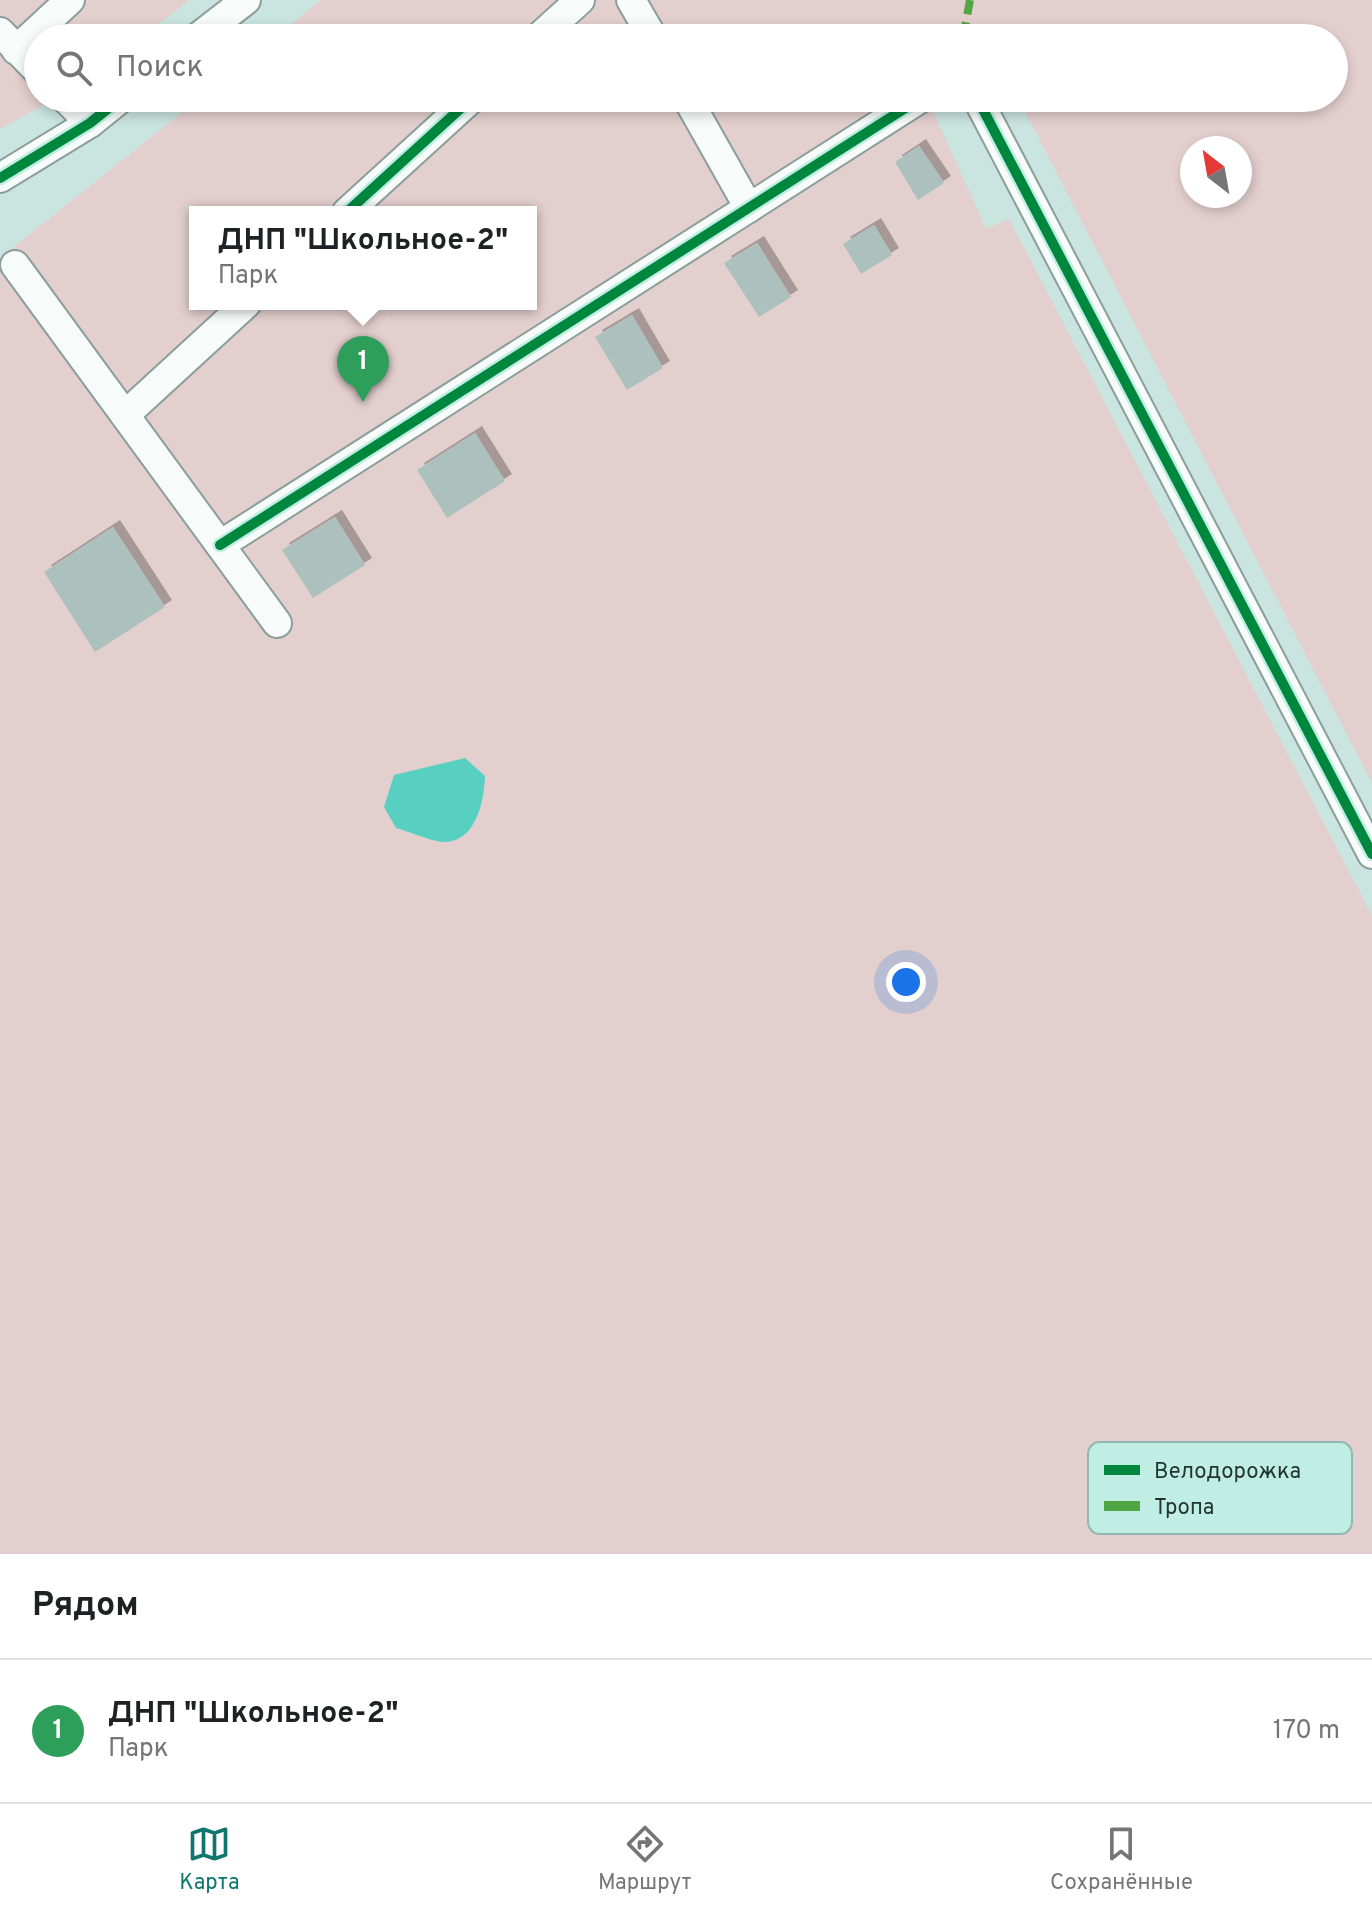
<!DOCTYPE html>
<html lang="ru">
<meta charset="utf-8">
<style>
:root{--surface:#fff;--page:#f2f2f2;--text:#202124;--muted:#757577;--line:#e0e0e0;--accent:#0f766e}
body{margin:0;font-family:Overpass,sans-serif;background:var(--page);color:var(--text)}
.compass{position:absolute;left:1180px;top:136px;width:72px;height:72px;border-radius:50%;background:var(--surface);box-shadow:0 4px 12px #0003;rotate:329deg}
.you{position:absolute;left:906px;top:982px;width:28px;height:28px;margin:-20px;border:6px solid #fff;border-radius:50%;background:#1a73e8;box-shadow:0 0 0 12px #1a73e833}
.badge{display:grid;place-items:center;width:52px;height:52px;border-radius:50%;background:var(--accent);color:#fff;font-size:26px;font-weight:700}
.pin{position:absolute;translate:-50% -66px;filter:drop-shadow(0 2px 4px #0008)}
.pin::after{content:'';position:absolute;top:42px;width:28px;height:24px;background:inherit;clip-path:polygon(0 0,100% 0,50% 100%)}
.popup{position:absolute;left:189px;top:206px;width:348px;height:104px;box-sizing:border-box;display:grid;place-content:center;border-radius:0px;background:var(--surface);filter:drop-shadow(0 2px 6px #0005);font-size:26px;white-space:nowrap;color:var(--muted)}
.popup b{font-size:30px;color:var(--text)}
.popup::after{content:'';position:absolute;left:50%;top:100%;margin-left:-16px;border:16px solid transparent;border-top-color:var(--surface)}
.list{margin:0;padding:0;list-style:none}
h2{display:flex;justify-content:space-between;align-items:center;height:104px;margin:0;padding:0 32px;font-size:34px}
h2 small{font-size:26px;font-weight:400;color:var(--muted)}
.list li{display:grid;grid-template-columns:52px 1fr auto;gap:24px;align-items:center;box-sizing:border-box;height:144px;padding:0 32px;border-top:2px solid var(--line)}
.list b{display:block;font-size:30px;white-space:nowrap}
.list p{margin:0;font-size:26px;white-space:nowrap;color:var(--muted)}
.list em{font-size:26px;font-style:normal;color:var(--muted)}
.icon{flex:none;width:44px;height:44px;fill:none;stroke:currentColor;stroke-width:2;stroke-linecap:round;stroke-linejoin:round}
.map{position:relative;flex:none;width:1372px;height:1554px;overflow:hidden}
.search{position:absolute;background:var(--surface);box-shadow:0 4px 12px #0003;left:24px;right:24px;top:24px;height:88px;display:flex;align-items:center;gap:20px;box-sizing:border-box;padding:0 28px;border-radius:44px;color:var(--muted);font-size:30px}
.sheet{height:248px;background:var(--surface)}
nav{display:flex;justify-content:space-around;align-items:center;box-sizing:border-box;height:112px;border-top:2px solid var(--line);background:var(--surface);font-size:22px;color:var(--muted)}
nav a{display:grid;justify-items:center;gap:4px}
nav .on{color:var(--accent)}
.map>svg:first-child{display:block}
</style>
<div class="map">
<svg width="1372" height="1554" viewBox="0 0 1372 1554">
<defs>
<filter id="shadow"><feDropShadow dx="7" dy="-7" stdDeviation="0" flood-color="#0004"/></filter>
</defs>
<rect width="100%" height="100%" fill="#cae4df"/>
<g fill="#e3cfce" fill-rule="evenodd">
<polygon points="0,0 189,0 141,38 38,38 38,98 56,98 0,129"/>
<path d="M321,0H1372V783L1018,98H1334V38H274ZM1192,148H1240V196H1192Z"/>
<path d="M200,98H927L986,229L1009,219L1372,916V1554H0V258ZM195,212H531V304H195Z"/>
</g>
<path fill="#57d0c2" d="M465,758L485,776C484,800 477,840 446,842C435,843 408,831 396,828L384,807L394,775Z"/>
<g fill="#acc1bd" filter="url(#shadow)">
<polygon points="919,146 944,183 918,200 895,162"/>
<polygon points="874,225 892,255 861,274 843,244"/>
<polygon points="757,243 791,297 759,317 724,263"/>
<polygon points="632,315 663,368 627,390 595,337"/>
<polygon points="475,433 505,481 447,518 417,470"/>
<polygon points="335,517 365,565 313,598 282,550"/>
<polygon points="113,527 165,607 95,652 44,572"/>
</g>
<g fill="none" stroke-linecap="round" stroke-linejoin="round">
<g stroke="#8b9e9b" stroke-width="32">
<g id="minor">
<polyline points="631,0 653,38"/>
<polyline points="0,32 38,71"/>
<polyline points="197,38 246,0"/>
<polyline points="538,38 580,0"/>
<polyline points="16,50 70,0"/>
<polyline points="65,98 90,123"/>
<polyline points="687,98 749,208"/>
<polyline points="977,98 1372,854"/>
<polyline points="0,178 90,123 121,98"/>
<polyline points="347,212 472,98"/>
<polyline points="15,265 277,623"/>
<polyline points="125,415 246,304"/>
<polyline points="220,545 921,98"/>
</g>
</g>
<use href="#minor" stroke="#f7fbfa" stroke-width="28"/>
<polyline stroke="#50a544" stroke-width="8" stroke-dasharray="16 8" stroke-linecap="butt" points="963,38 970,0"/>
<g stroke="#c0eee5" stroke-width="15">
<g id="cycleway">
<polyline points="977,98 1372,854"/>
<polyline points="0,178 90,123 121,98"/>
<polyline points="347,212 472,98"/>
<polyline points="220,545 921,98"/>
</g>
</g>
<use href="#cycleway" stroke="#00873e" stroke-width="10"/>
</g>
<rect x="1088" y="1442" width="264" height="92" rx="12" fill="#c0eee5" stroke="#91b6af" stroke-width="2"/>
<rect x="1104" y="1465" width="36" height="10" fill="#00873e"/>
<rect x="1104" y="1501" width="36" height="10" fill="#50a544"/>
<g font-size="22" fill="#223430">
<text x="1154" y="1478">Велодорожка</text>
<text x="1154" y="1514">Тропа</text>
</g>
</svg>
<svg class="compass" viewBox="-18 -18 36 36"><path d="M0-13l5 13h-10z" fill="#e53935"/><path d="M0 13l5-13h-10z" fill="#757577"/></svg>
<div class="you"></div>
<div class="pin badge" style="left:363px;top:402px;background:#2e9e5b">1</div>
<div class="popup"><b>ДНП &quot;Школьное-2&quot;</b>Парк</div>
<div class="search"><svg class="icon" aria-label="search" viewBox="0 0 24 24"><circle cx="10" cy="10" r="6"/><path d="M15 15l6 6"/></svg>Поиск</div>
</div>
<section class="sheet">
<h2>Рядом<small></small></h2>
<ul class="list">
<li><span class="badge" style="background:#2e9e5b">1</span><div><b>ДНП &quot;Школьное-2&quot;</b><p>Парк</p></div><em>170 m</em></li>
</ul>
</section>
<nav>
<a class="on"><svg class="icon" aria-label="map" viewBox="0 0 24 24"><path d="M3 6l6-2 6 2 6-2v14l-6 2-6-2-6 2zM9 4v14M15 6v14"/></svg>Карта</a>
<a><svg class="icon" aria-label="directions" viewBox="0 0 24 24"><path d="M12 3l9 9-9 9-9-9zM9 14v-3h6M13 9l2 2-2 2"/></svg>Маршрут</a>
<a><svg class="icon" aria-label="saved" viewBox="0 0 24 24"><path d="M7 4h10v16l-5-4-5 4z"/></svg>Сохранённые</a>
</nav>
